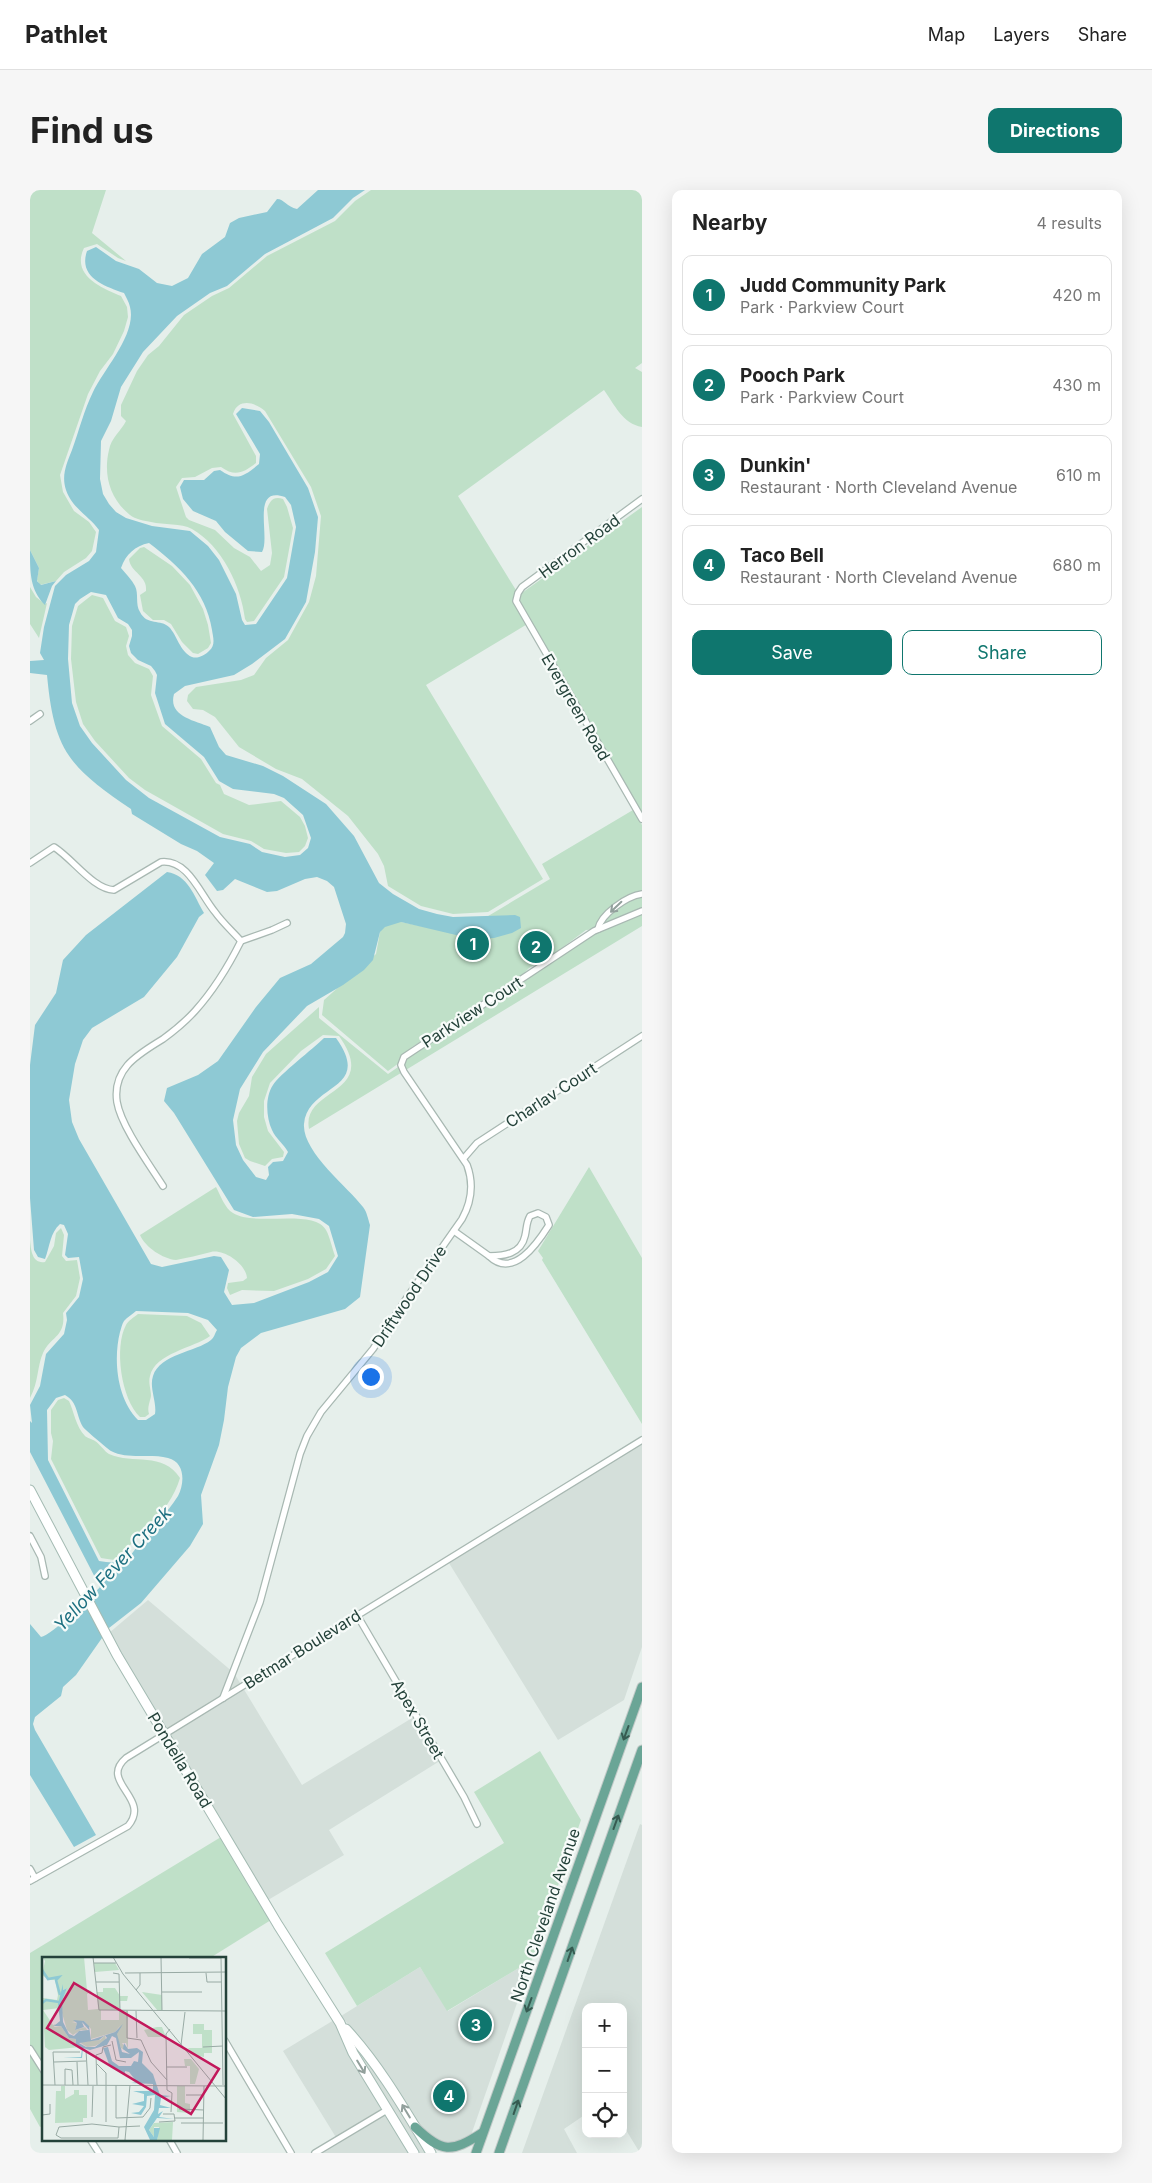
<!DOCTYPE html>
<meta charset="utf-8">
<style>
:root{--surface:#fff;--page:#f6f6f6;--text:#222;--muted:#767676;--line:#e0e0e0;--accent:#0f766e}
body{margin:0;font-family:Inter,sans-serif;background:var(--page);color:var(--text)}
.controls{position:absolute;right:15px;bottom:15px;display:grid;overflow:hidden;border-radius:10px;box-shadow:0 5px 20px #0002}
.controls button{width:45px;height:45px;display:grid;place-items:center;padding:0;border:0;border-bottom:1px solid var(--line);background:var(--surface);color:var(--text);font:25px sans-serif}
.you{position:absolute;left:340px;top:1186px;width:18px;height:18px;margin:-12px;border:4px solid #fff;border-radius:50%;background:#1a73e8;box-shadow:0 0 0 8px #1a73e833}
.badge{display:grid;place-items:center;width:32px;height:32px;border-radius:50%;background:var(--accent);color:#fff;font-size:16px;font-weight:700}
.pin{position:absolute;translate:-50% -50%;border:2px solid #fff;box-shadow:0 1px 5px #0006}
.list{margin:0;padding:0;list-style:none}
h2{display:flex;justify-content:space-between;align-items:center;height:65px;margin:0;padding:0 20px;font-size:21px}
h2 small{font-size:16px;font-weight:400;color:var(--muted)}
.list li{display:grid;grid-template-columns:32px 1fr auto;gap:15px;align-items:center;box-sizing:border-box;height:80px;margin:0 10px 10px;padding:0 10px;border:1px solid var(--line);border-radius:10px}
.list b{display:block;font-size:19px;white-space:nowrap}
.list p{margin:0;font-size:16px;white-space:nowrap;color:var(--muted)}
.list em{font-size:16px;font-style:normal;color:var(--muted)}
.actions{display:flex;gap:10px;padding:15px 20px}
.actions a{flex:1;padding:11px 0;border:1px solid var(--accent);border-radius:10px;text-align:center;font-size:18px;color:var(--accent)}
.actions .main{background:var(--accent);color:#fff}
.icon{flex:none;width:28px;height:28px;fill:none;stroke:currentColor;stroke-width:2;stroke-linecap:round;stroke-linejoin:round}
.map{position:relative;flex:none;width:612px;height:1963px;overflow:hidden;border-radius:10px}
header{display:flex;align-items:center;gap:30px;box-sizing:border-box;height:70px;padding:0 25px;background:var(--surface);border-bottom:1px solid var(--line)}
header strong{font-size:24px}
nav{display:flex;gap:28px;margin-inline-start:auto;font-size:18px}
.intro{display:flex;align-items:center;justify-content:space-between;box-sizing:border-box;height:120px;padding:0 30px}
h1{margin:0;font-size:35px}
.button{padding:12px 22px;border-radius:10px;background:var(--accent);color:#fff;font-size:18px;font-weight:700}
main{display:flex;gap:30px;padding:0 30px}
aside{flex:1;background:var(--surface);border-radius:10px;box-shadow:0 5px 20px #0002}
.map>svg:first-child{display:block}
</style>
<header>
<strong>Pathlet</strong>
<nav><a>Map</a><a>Layers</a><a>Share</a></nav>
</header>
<div class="intro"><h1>Find us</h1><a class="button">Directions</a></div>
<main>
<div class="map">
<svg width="612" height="1963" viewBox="0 0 612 1963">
<rect width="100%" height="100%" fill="#e6efeb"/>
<g fill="#d4dfda">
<polygon points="612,1249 612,1457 594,1510 528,1550 419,1373 515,1314 513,1311"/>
<polygon points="118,1410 204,1483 272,1595 387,1525 413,1569 299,1640 314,1665 238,1710 79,1443"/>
<polygon points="610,1634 612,1635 612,1963 610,1963 593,1935 593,1817 556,1817 556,1924 534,1939 547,1963 492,1963"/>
<polygon points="502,1770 439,1951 409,1954 388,1934 335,1854 311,1826 390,1777 418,1821"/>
<polygon points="304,1830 319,1865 379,1963 283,1963 307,1949 253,1861"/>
<polygon points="323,1853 366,1913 396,1963 388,1963"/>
</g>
<g fill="#bfe0c8">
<path d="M0,0H76L62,43L96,71L88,68L67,54L54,58C41,85 71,98 91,106L97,117L98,127L94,141L83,164L70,181L58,204L30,285L33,302L44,321L59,332L66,342L62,361L56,368L34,382L26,391L10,395L7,390L9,378L0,360Z"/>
<path d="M341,0H612V173L605,178L612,182V237C593,234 584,214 574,200L428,306L489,405L612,317V625L499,433L396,495L513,689L458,722L423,724L391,716L358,696L354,676L348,664L318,626L272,589L246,579L209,557L185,527L173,520L163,519L157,511L158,505L166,497L211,490L224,485L236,468L258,450L279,412L286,386L291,326L281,297L235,221C225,212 208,208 203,224L226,266V273C213,283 205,287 191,277L182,278L165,287L152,288L146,297L156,327L159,330L185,340L204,358L220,367L231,381L240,375L242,363L237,319C240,311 243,306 253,309L257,317L263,338L254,387L224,431L217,432L215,429C211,396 192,356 162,339C151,333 134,335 121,332C115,331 105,329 100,325C80,309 73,285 79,260C81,248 91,241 96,231L91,226V215L107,181L118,165L129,156L154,125L182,106L199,98L237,66L305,31L325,11Z"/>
<path d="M114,357L142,376L160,395L173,419L178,435L181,453L178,458L168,464L163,463L152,452L141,434L134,430H123L113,421L110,405L116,401C118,386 100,382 99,369L110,358Z"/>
<polygon points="0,397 6,407 15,414 17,413 9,448 0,434"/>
<polygon points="62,405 73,408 85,431 96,437 99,446 96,456 98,465 105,473 119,479 123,486 121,505 132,536 171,569 186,593 190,595 194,604 219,615 251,611 270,627 275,636 278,648 275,656 269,662 256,663 234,659 221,651 193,644 115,600 99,588 65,551 53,534 46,512 41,469 42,436 48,416"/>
<polygon points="603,620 612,635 612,719 568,739 556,740 521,766 499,778 486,792 382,857 369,873 358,881 292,825 294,810 346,764 350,742 357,729 428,744 520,689 512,674"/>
<path d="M612,723V736L279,939C271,897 351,905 309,846L293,845L271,861L240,893L234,911V927L238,941L254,962L253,967L242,969L235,976L220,971L215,968L209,954L207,931L209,923L219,906L222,887L236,864L289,817V828L358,884L371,875L385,860L558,743Z"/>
<polygon points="559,977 612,1068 612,1234 512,1070 513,1068 508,1061"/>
<path d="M186,997C190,1004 195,1019 203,1023C225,1037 284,1018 296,1040C300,1047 302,1058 305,1066L296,1079L278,1089L244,1101L212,1100L200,1105L197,1098L198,1093L213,1091L217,1088C216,1074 194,1059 181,1062C169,1065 157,1068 146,1070C133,1069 115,1057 110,1045Z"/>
<path d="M31,1038L34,1045L32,1066L36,1071L47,1070L50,1088L46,1106L33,1123C36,1147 21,1146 13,1163C7,1176 9,1191 0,1208V1050C1,1060 2,1074 15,1072L24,1056L26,1043Z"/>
<path d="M108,1124L157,1126L171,1133L180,1146C164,1158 125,1163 120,1186C118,1193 121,1199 121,1206C120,1212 117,1217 119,1224L115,1227H110C91,1209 84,1157 96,1135C98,1131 104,1127 108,1124Z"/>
<path d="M34,1208L39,1211C44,1222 46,1237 55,1246C57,1248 62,1249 65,1251C70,1254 74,1261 79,1264C103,1275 133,1261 150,1288C140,1322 109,1346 84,1370L71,1368L21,1269L23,1251L21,1243V1220L28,1210Z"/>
<polygon points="510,1561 551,1630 502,1770 417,1821 390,1777 327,1816 295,1763 474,1653 444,1602"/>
<polygon points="191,1647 241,1730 180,1768 14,1768 14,1935 10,1937 0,1919 0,1763"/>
</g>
<g fill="#8ec9d4" fill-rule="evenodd">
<path d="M288,0H335L323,8L303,28L235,64L197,96L180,103L147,126L113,162L91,197L81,231L71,251L70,289L73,304L79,314L86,322L96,328L122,336L160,341L178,356L189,370L206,404L212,430L215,435L226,434L257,388L266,337L261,315L255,307C220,295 241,347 232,362L218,361L195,342L186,331L163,321L153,309L150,297L154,290H174L184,281L190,280C207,292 214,286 229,274L230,264L206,224L212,218L230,221L239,232L278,298L288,327L285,362L276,412L255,449L222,474L204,485L155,496L144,504C138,526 163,530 180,537L189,557L196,565L233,576L253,586L296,614L324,646L349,693L363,704L389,719L407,724L423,727L485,725L490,727L491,738L482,743L464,748L443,749L371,732L355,737L350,742L343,770L334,780L313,795L277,816L233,862L210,899L203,930L206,955L213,970L226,987L236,990L239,985L238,977L243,972L253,971L258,962C253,953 246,949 242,940C236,927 235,907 243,895C249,885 284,858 294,848H306C344,901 278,893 274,934C272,962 318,997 333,1017C337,1022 338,1029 340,1035L330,1107L315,1119L231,1143L211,1158L206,1167L198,1197L194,1230L189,1255L171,1305L173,1334L160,1356L111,1413L79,1438L46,1485L33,1497L31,1506L5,1527L3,1534L5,1540L66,1645L44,1657L0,1585V1434L11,1447C22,1445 61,1407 70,1397L0,1262V1231L2,1233L0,1215L10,1196L16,1164L34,1144L37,1130L36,1123L49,1107L53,1089L49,1067L38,1068L35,1065L38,1044L34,1035L30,1034C20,1043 20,1056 15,1069L8,1067L4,1060L0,1008V875L5,835L26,803L33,770L56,745L137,682C158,685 164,706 174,723L169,727L147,767L114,807L62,838L53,850L45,874L39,910L42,932L49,949L121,1074L132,1077L184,1066L191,1067L199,1080L194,1102L202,1115L224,1113L279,1092L298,1082L308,1066L299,1036L289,1029L262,1024L223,1027L204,1020L144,923L134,911L137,898L168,885L188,871L226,817L250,788L281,774L313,747L315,743L316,734L304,697L297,691L287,687L275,689L247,701L237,702L205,689L193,700L187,701L175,685L184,673L167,661L151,654L102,624L101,619C39,577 24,561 17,485L0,483V471L14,470L10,463L14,437L25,396L36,385L59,371L66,362L69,340C59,326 42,318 36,300C31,285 37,273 42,260C49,241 54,220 63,202C74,179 107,144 100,117C99,112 96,107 94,103C74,96 48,87 57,61L66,57L86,71L109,79L127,93L142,96L158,88L172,64L195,47L200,33L209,28L237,22L247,9C254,9 257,17 267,19ZM119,353C149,376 176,401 182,440C183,447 186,455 179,461C175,465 168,469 162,467C150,462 147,445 139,437C131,429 117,436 110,422C105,414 109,404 105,396C102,390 96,384 91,378C96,364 105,356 119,353ZM61,402L76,405L88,428L98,434L102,440V446L99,456L101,463L108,470L121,476L125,481L127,485L125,503L135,534L174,567L189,591L203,599L244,604L254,608L273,625L281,648L278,658L270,665L255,667L232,662L220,654L190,647L119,608L96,590L62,553L50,536L42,513L38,469L39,435L45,414L50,409ZM106,1121L158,1123L178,1130L187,1140C185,1143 184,1148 181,1150C166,1162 130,1164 123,1186C119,1198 127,1212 125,1224L116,1230H108C87,1209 83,1170 90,1142C91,1139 92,1134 94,1131C97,1127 103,1124 106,1121ZM35,1205C48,1212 46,1225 53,1237C54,1239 78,1259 81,1261C98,1270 120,1263 138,1268C155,1272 155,1293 148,1306C136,1325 114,1347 100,1366C89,1374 82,1373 69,1371L18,1270L17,1220L26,1208Z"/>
<path d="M0,360L9,378L7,391L11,395L26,391L22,396L15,415C0,400 0,383 0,360Z"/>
</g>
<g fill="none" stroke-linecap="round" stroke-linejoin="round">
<g stroke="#a8b8b2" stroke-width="8">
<g id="street">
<polyline points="612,309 492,397 488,403 486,411 612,629"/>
<polyline points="0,531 10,524"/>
<path d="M0,673L24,657C43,669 63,699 84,700L131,672C158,669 170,704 185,722C192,732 202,741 211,751"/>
<path d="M568,739C571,724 597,706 612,704"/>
<polyline points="434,968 447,953 612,846"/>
<path d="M133,996C119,974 91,936 87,912C82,878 109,864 133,849C144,841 155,832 165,821C183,801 199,775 211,751L242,740L257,733"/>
<path d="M508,1023L516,1027L519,1035C507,1054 483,1089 459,1066C474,1066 491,1064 495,1046C497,1038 496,1033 500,1026Z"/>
<polyline points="424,1041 459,1066"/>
<polyline points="0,1346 11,1367 15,1386"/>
<polyline points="327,1425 434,1607 447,1634"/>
<path d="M193,1508L230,1412L270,1264L277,1246L291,1222L343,1159L378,1106L432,1029C442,1011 444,994 437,975L374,882L371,875L374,867L564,741L612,721"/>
<polyline points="0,1679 5,1688"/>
<path d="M0,1691L98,1636C122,1608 68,1592 96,1568L612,1250"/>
<polyline points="195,1851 261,1963"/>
<polyline points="0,1859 14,1881"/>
<polyline points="60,1949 69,1963"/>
<polyline points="139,1949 147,1963"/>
<polyline points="285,1963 357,1920"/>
</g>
</g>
<g stroke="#a4bbb3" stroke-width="11">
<g id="secondary">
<polyline points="0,1300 87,1465 248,1735 310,1833 323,1863 384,1963"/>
<path d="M316,1839C350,1876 375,1920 401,1963"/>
</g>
</g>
<g stroke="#c2cac8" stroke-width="11">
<g id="primary">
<path d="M385,1937C412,1963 421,1963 452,1943"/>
<polyline points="446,1963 612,1497"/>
<polyline points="469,1963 612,1560"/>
</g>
</g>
<use href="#street" stroke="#fff" stroke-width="5.5"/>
<use href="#secondary" stroke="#fff" stroke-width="9"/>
<use href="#primary" stroke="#6aa596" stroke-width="9"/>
</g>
<defs><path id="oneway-shaft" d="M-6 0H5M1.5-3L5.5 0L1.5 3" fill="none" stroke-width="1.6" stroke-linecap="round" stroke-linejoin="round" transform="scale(1.25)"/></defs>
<g stroke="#92a09c">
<use href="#oneway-shaft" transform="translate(586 717) rotate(136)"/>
<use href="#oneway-shaft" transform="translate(331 1877) rotate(59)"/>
<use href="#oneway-shaft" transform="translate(376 1921) rotate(-121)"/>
</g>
<g stroke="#365b51">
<use href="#oneway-shaft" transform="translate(596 1543) rotate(110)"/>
<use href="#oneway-shaft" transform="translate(586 1632) rotate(-70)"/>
<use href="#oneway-shaft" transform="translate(540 1764) rotate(-71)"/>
<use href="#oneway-shaft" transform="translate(499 1815) rotate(110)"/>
<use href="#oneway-shaft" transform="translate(486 1917) rotate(-71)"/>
</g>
<g text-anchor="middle" stroke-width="4.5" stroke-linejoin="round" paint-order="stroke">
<g font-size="16" fill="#24423a" stroke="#f7fbf9">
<text transform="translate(549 356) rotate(-36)" y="6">Herron Road</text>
<text transform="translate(546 517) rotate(60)" y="6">Evergreen Road</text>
<text transform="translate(442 822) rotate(-33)" y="6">Parkview Court</text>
<text transform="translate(521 905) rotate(-33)" y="6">Charlav Court</text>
<text transform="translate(379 1106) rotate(-56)" y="6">Driftwood Drive</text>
<text transform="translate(272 1459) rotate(-32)" y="6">Betmar Boulevard</text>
<text transform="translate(388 1529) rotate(60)" y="6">Apex Street</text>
<text transform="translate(150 1570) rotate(59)" y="6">Pondella Road</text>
<text transform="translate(515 1725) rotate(-71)" y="6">North Cleveland Avenue</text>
</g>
<g font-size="18" font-style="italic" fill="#1c6f80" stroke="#f7fbf9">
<text transform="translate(83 1379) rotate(-47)" y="6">Yellow Fever Creek</text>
</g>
</g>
<g transform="translate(12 1767)">
<rect width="184" height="184" fill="#e6efeb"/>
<path d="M0,0H42L45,33L50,34L45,37L46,53L56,52L55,35H61V31H73L78,39H86L85,44H78V53H86V92L84,86H80L87,96L79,91L74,77L78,69L73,75L49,82V72L42,64L30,65L35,66L33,73L43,70L40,66L46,74L39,73L31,78L25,73L20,56V43L25,31L21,33L22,27L18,51L1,53L11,68L14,67L12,70L19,69L27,81L34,82V87L29,88L38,90L7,93L3,90L0,34L1,41L15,43L16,38L13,23H7L0,18L3,4ZM59,53H77V63H59ZM52,6H73L77,13L53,15ZM100,35L120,38V54H116ZM151,67H162V73H170V96H162V100L152,98L146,91H160V77H151ZM115,70H120L124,80H106L102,73ZM63,78L64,83L53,89L45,90L37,85L58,83ZM142,102H149L157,112L153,127H148V109H143ZM19,129H23V142L32,137V133H37V138H45V161H41V165L13,166L14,134H19ZM135,129H143V146L148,147V156L135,155ZM131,165L130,183H115L117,170H112V180L107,173L112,166Z" fill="#bfe0c8" fill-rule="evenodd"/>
<path d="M21,27V33L25,31L20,44L21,65L27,77L32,79L37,74L47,73L40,65L42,70L33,73L35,66L31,63L42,64L47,69L49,83L73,75L81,67L75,77L80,95L88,97L81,92L82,86L86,92L95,91L101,95L100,106L111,117L118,138L129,139L119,141L118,148L129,151H117L116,157L121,154L117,160L132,162L115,161L107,173L112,180V171H118L115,183H108L102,170L112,153L113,138L105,139L104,150L99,158L89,156L97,155L102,149L90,147L102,144V137L91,134H111V127L89,126L95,125L87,115L83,114V117L67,107L61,91L66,90L70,104L77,109H89L92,104L96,105L97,95L89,101H78L74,81L70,79L65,88L48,93L41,91L40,101H21L39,100L40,91L29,88L34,87V82L27,81L19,69H12L18,64L16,47ZM63,78L65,81L53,90H44L37,86L57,83Z" fill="#8ec9d4" fill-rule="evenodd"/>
<path fill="none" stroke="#8ec9d4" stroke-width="2.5" d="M0,13L6,22L17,20L14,23L18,38M0,46L4,43L17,45"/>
<path fill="none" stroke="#98aaa4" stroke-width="1" d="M51,0L57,53L184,54M71,0L81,17L184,142M119,0L120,54M179,0L181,128M147,1H179M52,6H74M71,16L77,17L78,53M83,16L184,15M164,16L165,25H180M54,25H77M94,33L98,28V16M120,35H160M85,54V81L99,83L109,105L125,123M94,54L95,81M128,72L124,77L125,133L130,136L129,155M70,84L74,103L84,105M139,88L143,55M161,90L181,89M44,93L46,128M12,105L44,104M35,105L36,128M55,107L64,116V165M124,110H145M0,128L184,129M13,128L11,95H38M23,128V112L30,113L31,128M55,128L54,98L60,96L61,90L69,88M74,128V161L101,160L108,151L109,141M144,138H162M137,152L162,153M0,158L8,157V147M50,160L51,129M133,161H162M117,165L133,164L132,157H121M139,166H181M50,167L77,170L76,181H19L14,178L17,170ZM77,170L98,169M83,183L88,128M161,183L162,129"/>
<path fill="#c2185b" fill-opacity="0.15" stroke="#c2185b" stroke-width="2.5" d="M32,26L177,112L149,157L5,71Z"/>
<rect width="184" height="184" fill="none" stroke="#24423a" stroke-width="2.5"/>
</g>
</svg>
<div class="controls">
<button>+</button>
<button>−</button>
<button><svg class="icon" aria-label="locate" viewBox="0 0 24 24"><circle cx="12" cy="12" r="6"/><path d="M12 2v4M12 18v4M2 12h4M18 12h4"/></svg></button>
</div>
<div class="you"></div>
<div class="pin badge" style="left:443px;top:754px">1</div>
<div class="pin badge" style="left:506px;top:757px">2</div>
<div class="pin badge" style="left:446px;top:1835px">3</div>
<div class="pin badge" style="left:419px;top:1906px">4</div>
</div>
<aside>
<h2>Nearby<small>4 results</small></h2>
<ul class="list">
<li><span class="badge">1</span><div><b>Judd Community Park</b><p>Park · Parkview Court</p></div><em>420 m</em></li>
<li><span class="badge">2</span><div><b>Pooch Park</b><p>Park · Parkview Court</p></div><em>430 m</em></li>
<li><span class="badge">3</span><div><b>Dunkin'</b><p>Restaurant · North Cleveland Avenue</p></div><em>610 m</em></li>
<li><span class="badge">4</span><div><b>Taco Bell</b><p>Restaurant · North Cleveland Avenue</p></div><em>680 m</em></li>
</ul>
<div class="actions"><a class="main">Save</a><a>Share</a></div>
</aside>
</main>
